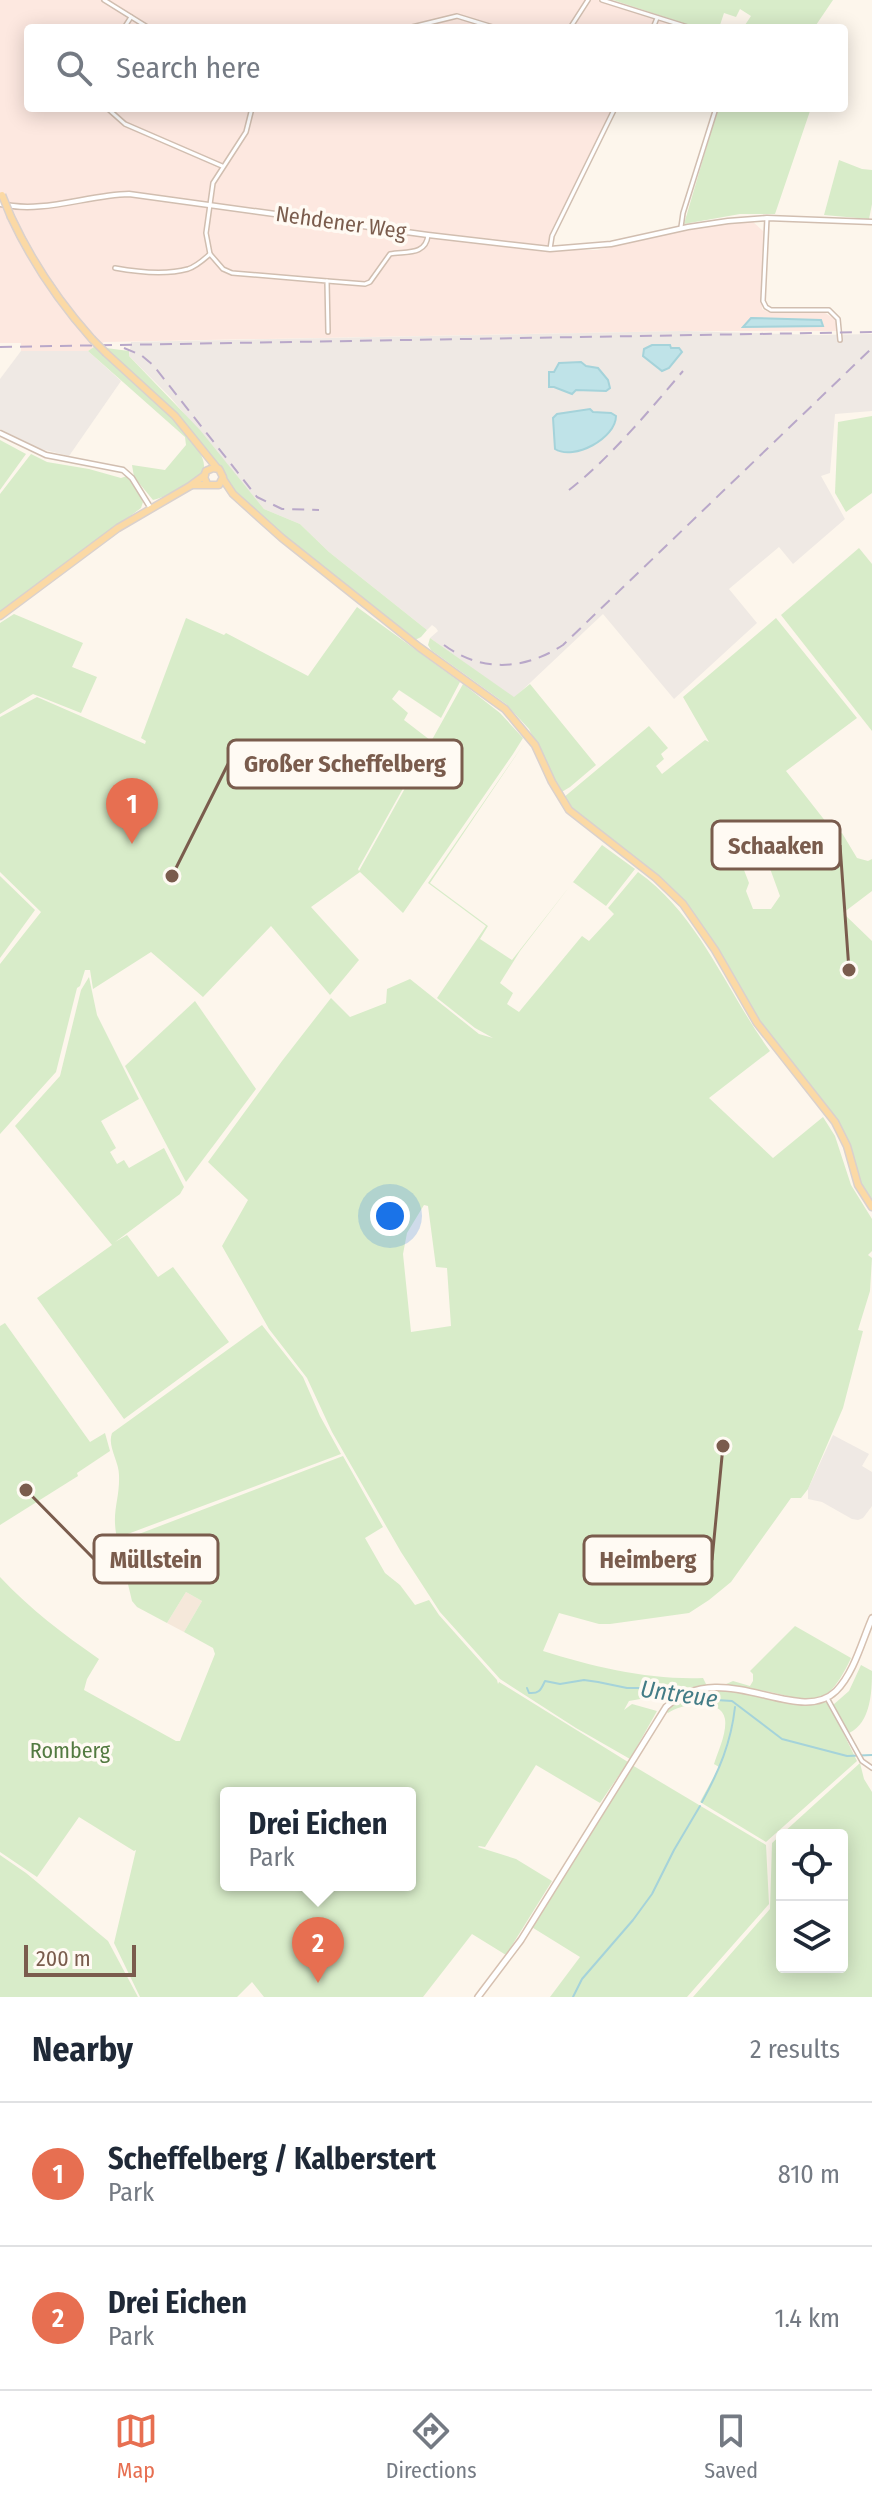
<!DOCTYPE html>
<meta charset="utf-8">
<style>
:root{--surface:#fff;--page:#f6f6f7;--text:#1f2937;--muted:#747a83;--line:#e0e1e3;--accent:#e76f51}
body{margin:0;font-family:"Fira Sans Condensed",sans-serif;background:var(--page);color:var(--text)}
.controls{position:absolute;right:24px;bottom:24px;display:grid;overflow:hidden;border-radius:8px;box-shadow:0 4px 20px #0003}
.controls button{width:72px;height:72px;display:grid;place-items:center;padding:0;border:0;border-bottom:2px solid var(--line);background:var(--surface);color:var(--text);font:40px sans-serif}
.scale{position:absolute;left:24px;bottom:20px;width:112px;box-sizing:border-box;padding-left:8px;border:4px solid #7a5c4d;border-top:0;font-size:22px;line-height:28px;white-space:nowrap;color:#7a5c4d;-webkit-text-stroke:6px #fffaf3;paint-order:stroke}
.you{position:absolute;left:390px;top:1216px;width:28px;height:28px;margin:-20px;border:6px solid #fff;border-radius:50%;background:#1a73e8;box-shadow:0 0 0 12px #1a73e833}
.badge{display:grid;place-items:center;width:52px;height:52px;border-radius:50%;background:var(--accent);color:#fff;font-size:26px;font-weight:700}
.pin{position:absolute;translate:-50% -66px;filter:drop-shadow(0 2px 4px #0008)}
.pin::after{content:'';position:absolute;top:42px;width:28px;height:24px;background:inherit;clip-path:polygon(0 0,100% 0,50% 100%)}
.popup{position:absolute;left:220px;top:1787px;width:196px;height:104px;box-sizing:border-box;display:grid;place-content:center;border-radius:8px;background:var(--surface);filter:drop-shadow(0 2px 6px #0005);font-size:26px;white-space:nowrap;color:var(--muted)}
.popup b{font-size:30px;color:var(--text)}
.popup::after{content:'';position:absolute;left:50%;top:100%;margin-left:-16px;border:16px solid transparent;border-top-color:var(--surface)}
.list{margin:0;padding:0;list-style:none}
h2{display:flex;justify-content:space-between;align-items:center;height:104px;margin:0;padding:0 32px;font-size:34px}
h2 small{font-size:26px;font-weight:400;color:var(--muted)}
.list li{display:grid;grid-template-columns:52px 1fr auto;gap:24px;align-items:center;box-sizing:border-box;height:144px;padding:0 32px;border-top:2px solid var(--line)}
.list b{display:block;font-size:30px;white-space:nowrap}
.list p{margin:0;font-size:26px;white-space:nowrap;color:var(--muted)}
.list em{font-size:26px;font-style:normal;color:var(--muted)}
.icon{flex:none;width:44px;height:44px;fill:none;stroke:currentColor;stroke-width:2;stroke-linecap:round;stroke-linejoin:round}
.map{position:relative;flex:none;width:872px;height:1997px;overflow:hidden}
.search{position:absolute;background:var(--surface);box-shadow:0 4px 20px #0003;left:24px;right:24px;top:24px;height:88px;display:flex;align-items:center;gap:20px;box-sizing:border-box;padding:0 28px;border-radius:8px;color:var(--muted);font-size:30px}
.sheet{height:392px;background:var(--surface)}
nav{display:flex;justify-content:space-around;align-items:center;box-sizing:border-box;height:112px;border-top:2px solid var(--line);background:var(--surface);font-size:22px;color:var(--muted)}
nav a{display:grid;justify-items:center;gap:4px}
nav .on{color:var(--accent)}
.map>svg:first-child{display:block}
</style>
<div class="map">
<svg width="872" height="1997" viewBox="0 0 872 1997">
<rect width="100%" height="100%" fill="#fdf6ec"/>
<polygon fill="#f5e8da" points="186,1592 202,1601 184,1632 167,1623"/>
<polygon fill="#fde8e0" points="0,0 598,0 684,28 28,28 28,108 613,108 549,238 553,250 597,250 720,223 752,221 763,231 762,309 768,312 825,313 835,319 838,331 684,331 104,342 88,351 21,351 21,343 0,343"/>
<g fill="#efe9e4">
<polygon points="684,331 820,335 872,334 872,411 835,414 830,473 821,476 845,519 793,564 779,547 729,589 757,623 674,699 603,614 514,698 430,638 438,631 436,628 432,625 427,630 329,552 300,524 264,509 171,398 129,356 131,342"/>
<polygon points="21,351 88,351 121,381 69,456 41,449 0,429 0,379"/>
<polygon points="833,1435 869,1454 862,1466 872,1472 872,1506 863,1518 858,1520 852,1519 822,1502 808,1499 808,1489"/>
</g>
<g fill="#d8ecc9" fill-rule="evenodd">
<polygon points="613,0 833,0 814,28 743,28 751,16 740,9 736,17 724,13 719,28 698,28"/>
<polygon points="718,108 811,108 775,214 740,214 684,224"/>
<polygon points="839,160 862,169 872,170 872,204 869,219 824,215"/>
<path d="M97,345C118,365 209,442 204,468C201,478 189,484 181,488C172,492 163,498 153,500L134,477L132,465L165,470L186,445L185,437L88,351Z"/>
<polygon points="106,348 129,351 129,356 200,430 264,509 300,524 329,552 427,630 421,637 415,640 299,550 233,490 187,426"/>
<polygon points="872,416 872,493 846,512 835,493 838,422"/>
<polygon points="0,440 26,454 0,490"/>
<polygon points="31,454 47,462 89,469 121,478 127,476 133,483 143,502 141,508 0,613 0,494"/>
<polygon points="859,548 872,564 872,731 781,615"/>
<polygon points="357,607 460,682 441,718 399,690 392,699 408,713 404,720 430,740 358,869 359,871 463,684 500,713 523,738 513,754 403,913 360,872 311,907 359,960 330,995 271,926 203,997 151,952 93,989 90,970 85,970 80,986 77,988 56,1072 0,1134 0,964 41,912 0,872 0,717 37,697 145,744 146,741 141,738 186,618 224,635 226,633 308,676"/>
<polygon points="14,614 83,643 72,667 97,677 81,713 33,694 0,714 0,623"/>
<path d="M776,618L857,718L786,771L837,836L842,833L857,858L868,861L872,859V891L843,913L872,941V1205L859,1184L844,1134L760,1022L719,950L688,905L660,878L577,814L563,798L649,726L668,748L661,754L664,759L656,766L662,774L705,740L709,742L683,697ZM768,863L780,896L771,909H753L746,891L749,883L744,870L754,865Z"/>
<polygon points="430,638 514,697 530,684 596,765 570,787 560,793 529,729 506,704 431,650 428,645"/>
<path d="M525,742L430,883L488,926L480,939L512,960L602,845L635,869L606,906L573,882L520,951L500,983L513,993L507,1004L519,1012L582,936L589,941L614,914L608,908L638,872C700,916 726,991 770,1051L709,1098L773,1158L823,1117L835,1136L851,1185L872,1219V1251L868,1255L872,1258L870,1291L858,1330L863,1331L843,1408L808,1489L801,1498H791L731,1582L709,1600L689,1613L610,1624H599L559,1613L543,1651C594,1667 649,1680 703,1678L707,1686L693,1689L666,1703L652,1693L646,1698L629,1701L624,1710L632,1704L657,1711L630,1759L576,1728L500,1679L440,1612L401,1552L332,1432L307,1378L269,1329L222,1246L248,1200L208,1162L282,1061L331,998L350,1017L386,1003L387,989L410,979L479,1034L493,1038L475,1028L437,998L486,926L428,883ZM424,1205L428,1206L436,1267L447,1268L451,1326L411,1332L403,1254L407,1233Z"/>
<polygon points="0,876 35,910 0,958"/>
<polygon points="89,977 97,1015 139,1099 101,1121 116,1148 110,1152 117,1164 124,1160 129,1168 164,1148 184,1187 180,1194 115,1242 127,1235 158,1277 173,1267 229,1342 124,1419 37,1298 112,1245 15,1126 60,1076 81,990"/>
<polygon points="195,1001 256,1089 186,1182 125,1066"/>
<polygon points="5,1323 90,1442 105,1433 110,1451 77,1473 78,1476 0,1525 0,1326"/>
<path d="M262,1325L303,1377L320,1416L341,1454L117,1538C111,1511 120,1500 119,1475C119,1461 107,1446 112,1433Z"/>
<path d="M343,1456L383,1527L365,1538L385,1573L400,1585L415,1605L429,1600L439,1615L497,1680L498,1684L499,1682L628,1762L600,1803L536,1765L485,1847L479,1846L478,1847L516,1859L552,1881L506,1955L472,1934L423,1997H264L252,1982L237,1997H140L114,1943L136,1850L134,1851L79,1817L37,1877L0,1852V1577C30,1609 63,1634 99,1659L87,1679L84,1690L176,1741H180L215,1654L213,1648L184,1632L202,1601L186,1592L167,1623L137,1607L132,1601L118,1542ZM226,1793H410V1885H226Z"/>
<path d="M795,1626L851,1658C821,1723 803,1694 750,1689L796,1705L828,1702L857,1761L766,1842L700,1802L719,1767L714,1764C718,1751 727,1733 725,1719C721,1697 682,1703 668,1713L665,1710C689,1693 695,1692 725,1690L724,1685L733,1681L750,1686L753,1681V1674L750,1671Z"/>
<path d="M861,1665L872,1671C872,1691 871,1723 849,1733L833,1705L849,1691Z"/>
<path d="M860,1763L864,1779L872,1792V1997H693L770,1909L772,1843ZM782,1835H842V1967H782Z"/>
<polygon points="632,1765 766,1845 769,1904 687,1997 550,1997 580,1957 530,1926"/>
<polygon points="0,1855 26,1873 108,1941 138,1997 0,1997"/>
</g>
<g fill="#bfe3e8" stroke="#a5d3da" stroke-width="2">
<polygon points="751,318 821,320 823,326 743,327"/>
<polygon points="652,345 670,345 671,348 679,348 682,352 669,368 662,371 643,356 644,349"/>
<polygon points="559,363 581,362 586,366 598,368 608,380 610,388 606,391 576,390 572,394 554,387 549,387 549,372 554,372"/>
<path d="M590,409L593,412L611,413L616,416C616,438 574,461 555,449L553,418L557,414Z"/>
</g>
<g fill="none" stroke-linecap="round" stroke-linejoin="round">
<g stroke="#a5d3da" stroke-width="2">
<path d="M527,1688L529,1693C540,1694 541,1689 545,1681L560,1684L584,1680L598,1682L627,1688H646L679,1695"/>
<polyline points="685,1698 732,1701 782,1739 847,1756 872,1755"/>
<path d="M702,1802C719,1771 731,1743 735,1707"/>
<polyline points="573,1997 582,1979 633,1920 652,1894 674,1850 700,1806"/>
</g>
<g stroke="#d1beb0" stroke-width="6">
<g id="minor">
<polyline points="104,0 149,28"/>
<polyline points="602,0 691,28"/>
<polyline points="124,28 131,17"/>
<polyline points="408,28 457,16 496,28"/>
<polyline points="570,28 588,0"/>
<polyline points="653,28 657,18"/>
<polyline points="107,108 125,124 222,166"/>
<polyline points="252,108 246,132 213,183 206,233 210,254 223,269 232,273 327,281 328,332"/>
<polyline points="767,218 763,301 766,307 771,310 829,310 838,319 840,340"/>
<polyline points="681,227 683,213 716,108"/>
<polyline points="550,249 552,236 615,108"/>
<path d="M115,268C137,272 166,275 188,269C197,266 203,260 210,254"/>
<path d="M327,281L365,284L370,282L390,254C405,251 426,256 428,235"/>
<polyline points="827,1698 862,1761 872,1768"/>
</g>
</g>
<g stroke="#d1beb0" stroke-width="7">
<g id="tertiary">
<path d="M0,204C44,214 86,195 129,194L428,235L550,249L611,244L688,227L728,221L767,218L872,222"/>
<polyline points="0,433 46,455 123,470 132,478 150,507"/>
</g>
</g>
<g stroke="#d6c0b0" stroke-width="8">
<path id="secondary" d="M478,1997L521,1940L666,1707C722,1655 798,1728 836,1691C854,1673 862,1641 872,1618"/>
</g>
<g stroke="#dad1cd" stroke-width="9">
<g id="primary">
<path d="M11,217C32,262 59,302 92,339"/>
<polyline points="106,353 175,416 217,468"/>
<polyline points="223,479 233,494 282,538 419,647 505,709 535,745 552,782 569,810 656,878 683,904 715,950 757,1023 835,1122 847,1146 858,1185 872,1207"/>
<polyline points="193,485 219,485 223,477 219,469 213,468 206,471 204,477 207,484"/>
<polyline points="0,616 118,528 190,486 205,475"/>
</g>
</g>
<use href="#minor" stroke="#fff" stroke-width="3"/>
<use href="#tertiary" stroke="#fff" stroke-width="4"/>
<use href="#secondary" stroke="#fff" stroke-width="5"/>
<use href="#primary" stroke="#fbd9a5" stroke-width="6"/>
<g stroke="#b9a8c9" stroke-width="2" stroke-dasharray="12 8" stroke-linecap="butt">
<polyline points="0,347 872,332"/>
<polyline points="124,348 141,355 153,365 257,497 282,509 319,510"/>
<path d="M569,490C610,458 649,411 683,371"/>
<path d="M444,645C482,673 525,670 563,645L872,348"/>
</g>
<g stroke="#dad1cd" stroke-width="9" stroke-linecap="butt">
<g id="primary-bridge">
<polyline points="2,195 11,217"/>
<polyline points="92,339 106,353"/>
</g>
</g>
<use href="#primary-bridge" stroke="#fbd9a5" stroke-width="6"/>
</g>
<g text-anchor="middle" stroke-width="7" stroke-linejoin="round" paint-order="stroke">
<g font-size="22" fill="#7a5c4d" stroke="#fffaf3">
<text transform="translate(341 222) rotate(8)" y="8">Nehdener Weg</text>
</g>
<g font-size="22" fill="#537a41" stroke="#fffaf3">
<text x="70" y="1758">Romberg</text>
</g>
<g font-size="24" font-style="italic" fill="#437c86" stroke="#fffaf3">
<text transform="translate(679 1694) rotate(8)" y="8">Untreue</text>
</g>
</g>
<path fill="none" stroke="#7a5c4d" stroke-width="3" d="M172 876L228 764M849 970L840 845M26 1490L94 1559M723 1446L712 1560"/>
<g fill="#7a5c4d" stroke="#fffaf3" stroke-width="3">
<circle cx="172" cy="876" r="8"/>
<circle cx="849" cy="970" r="8"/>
<circle cx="26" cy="1490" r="8"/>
<circle cx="723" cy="1446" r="8"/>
</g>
<g fill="#fffaf3" stroke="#7a5c4d" stroke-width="3">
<rect x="228" y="740" width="234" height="48" rx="8"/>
<rect x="712" y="821" width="128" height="48" rx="8"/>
<rect x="94" y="1535" width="124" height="48" rx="8"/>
<rect x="584" y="1536" width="128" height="48" rx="8"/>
</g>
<g font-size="24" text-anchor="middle" font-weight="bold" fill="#7a5c4d">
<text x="345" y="772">Großer Scheffelberg</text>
<text x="776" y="854">Schaaken</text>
<text x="156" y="1568">Müllstein</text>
<text x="648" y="1568">Heimberg</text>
</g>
</svg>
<div class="controls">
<button><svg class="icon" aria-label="locate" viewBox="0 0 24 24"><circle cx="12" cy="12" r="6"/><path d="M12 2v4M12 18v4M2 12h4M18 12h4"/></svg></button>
<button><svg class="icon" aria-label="layers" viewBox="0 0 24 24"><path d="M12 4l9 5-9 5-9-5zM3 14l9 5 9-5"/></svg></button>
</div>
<div class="scale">200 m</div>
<div class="you"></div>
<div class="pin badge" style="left:132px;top:844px">1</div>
<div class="pin badge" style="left:318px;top:1983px">2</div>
<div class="popup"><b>Drei Eichen</b>Park</div>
<div class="search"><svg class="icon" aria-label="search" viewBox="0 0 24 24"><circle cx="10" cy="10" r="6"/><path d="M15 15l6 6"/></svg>Search here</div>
</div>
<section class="sheet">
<h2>Nearby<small>2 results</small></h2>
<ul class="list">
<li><span class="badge">1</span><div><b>Scheffelberg / Kalberstert</b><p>Park</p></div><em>810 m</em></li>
<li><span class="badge">2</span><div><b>Drei Eichen</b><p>Park</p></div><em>1.4 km</em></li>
</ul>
</section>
<nav>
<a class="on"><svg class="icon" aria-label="map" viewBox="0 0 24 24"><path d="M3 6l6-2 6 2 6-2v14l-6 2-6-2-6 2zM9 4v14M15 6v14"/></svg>Map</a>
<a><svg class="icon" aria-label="directions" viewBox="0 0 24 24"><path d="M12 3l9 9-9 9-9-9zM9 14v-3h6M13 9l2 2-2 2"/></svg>Directions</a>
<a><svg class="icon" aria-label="saved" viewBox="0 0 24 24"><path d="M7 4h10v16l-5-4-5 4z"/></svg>Saved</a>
</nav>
